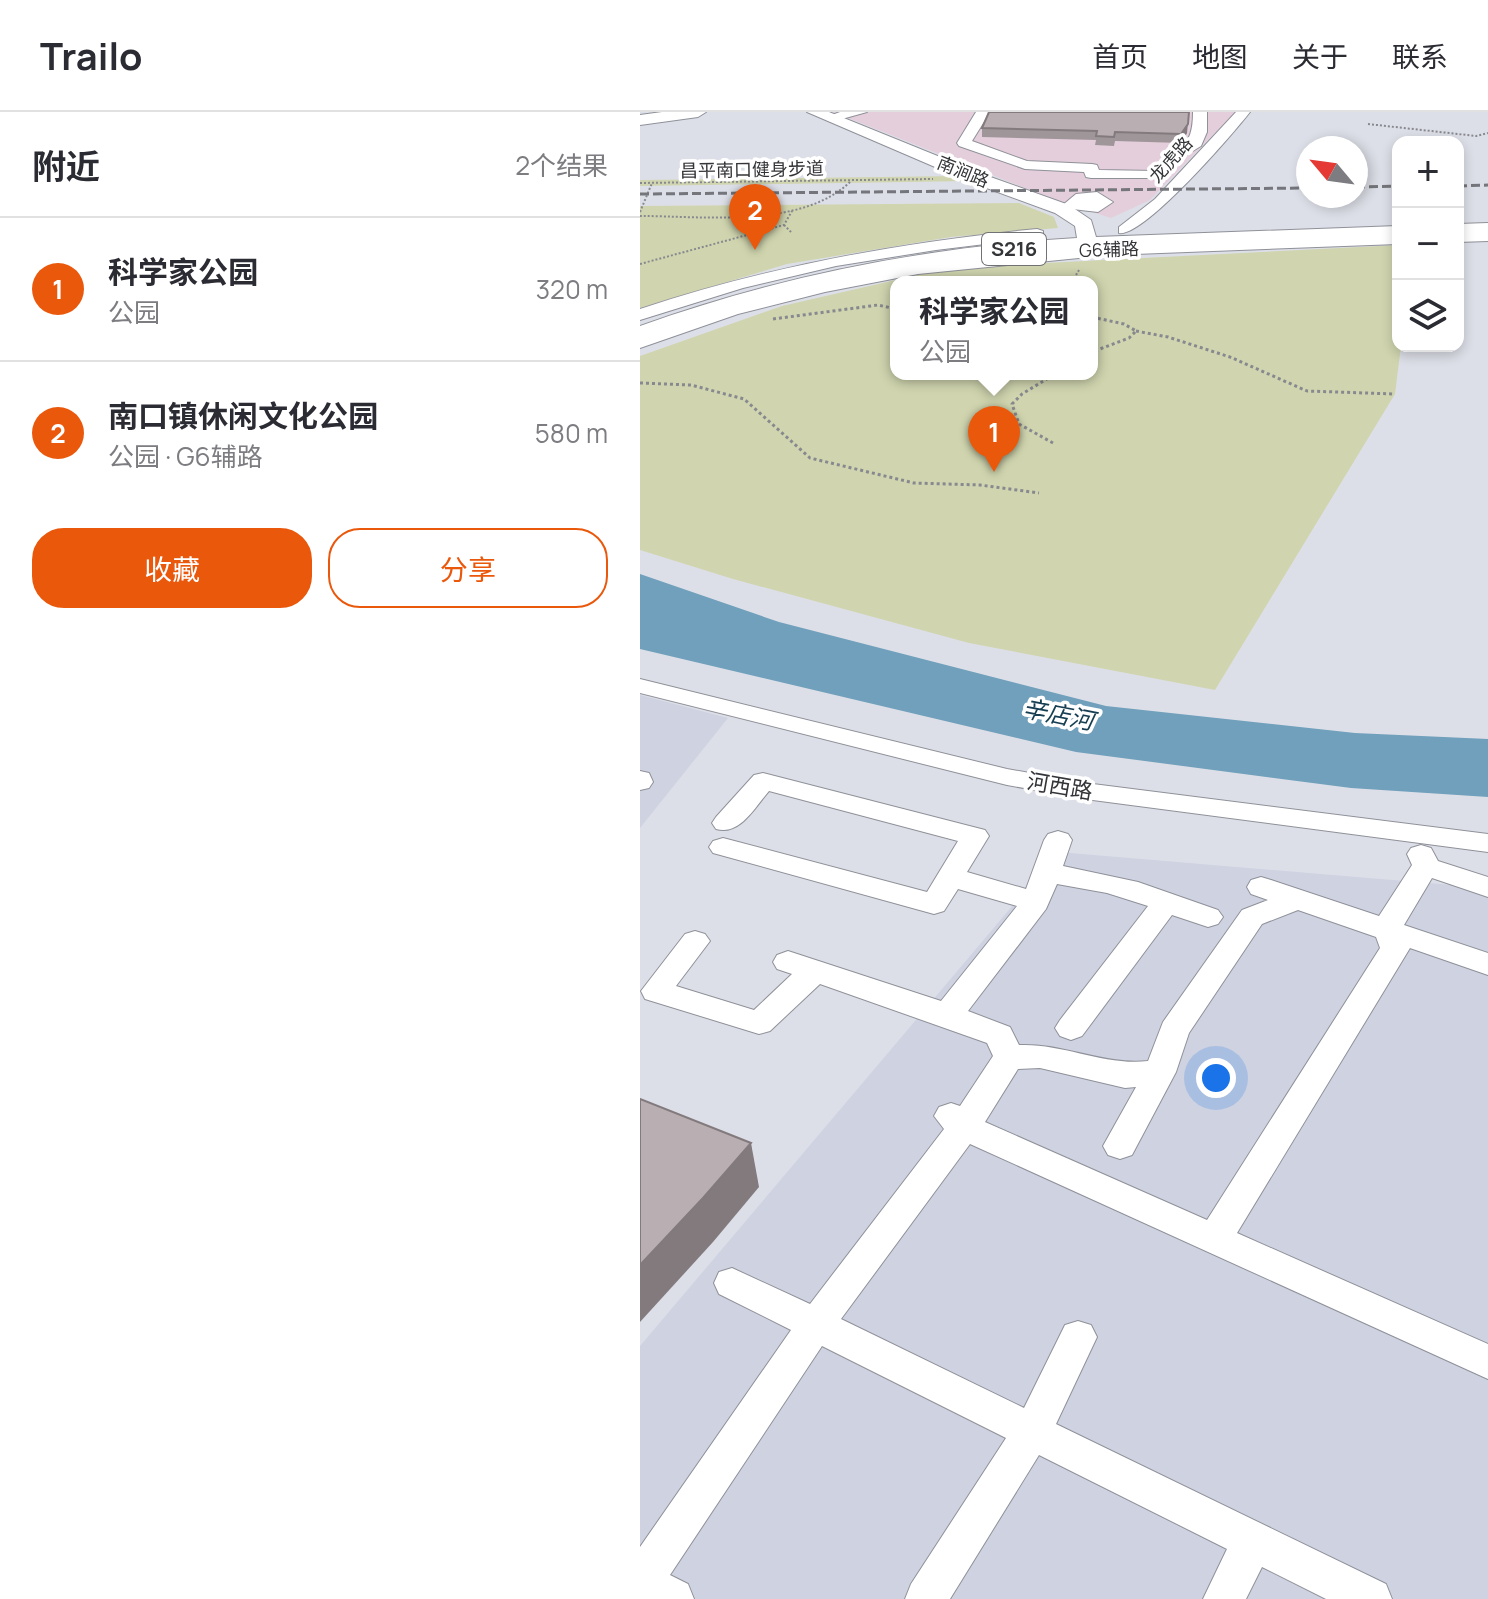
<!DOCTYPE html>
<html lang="zh">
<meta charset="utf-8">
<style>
:root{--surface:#fff;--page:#f2f2f3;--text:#2b2b33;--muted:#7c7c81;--line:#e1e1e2;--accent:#ea580c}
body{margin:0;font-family:Manrope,"Noto Sans SC",sans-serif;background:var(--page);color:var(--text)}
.controls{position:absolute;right:24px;top:24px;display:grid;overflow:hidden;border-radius:16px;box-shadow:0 4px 12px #0003}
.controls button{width:72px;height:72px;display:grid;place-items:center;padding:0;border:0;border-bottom:2px solid var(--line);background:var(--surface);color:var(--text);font:40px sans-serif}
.compass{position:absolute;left:656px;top:24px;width:72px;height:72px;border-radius:50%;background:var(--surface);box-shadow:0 4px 12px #0003;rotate:299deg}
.you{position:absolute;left:576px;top:966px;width:28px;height:28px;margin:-20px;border:6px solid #fff;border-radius:50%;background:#1a73e8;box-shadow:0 0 0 12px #1a73e833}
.badge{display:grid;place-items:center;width:52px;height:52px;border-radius:50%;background:var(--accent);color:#fff;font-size:26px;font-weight:700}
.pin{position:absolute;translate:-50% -66px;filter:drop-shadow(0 2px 4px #0008)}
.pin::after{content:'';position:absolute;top:42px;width:28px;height:24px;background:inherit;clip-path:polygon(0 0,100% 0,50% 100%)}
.popup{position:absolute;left:250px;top:164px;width:208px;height:104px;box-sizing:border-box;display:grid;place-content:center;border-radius:16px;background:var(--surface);filter:drop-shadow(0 2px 6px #0005);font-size:26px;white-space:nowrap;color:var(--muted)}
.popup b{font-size:30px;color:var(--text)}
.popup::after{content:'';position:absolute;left:50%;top:100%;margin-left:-16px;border:16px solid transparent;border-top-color:var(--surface)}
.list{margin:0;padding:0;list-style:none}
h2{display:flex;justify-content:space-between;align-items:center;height:104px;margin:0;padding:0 32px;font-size:34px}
h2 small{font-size:26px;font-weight:400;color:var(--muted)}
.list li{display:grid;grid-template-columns:52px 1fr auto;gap:24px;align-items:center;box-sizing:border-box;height:144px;padding:0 32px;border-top:2px solid var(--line)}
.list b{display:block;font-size:30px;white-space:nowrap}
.list p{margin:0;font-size:26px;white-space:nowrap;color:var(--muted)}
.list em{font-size:26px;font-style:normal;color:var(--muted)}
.actions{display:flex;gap:16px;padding:24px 32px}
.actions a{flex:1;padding:18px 0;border:2px solid var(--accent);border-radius:32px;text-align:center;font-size:28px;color:var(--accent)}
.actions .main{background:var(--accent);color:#fff}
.icon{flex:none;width:44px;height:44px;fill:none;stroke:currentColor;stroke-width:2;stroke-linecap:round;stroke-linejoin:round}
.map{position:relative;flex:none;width:848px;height:1487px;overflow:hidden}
header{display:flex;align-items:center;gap:48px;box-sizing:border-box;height:112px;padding:0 40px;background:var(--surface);border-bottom:2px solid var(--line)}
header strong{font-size:38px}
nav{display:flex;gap:44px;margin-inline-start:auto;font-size:28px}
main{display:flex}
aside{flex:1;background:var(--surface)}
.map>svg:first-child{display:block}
</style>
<header>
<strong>Trailo</strong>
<nav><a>首页</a><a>地图</a><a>关于</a><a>联系</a></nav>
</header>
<main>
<aside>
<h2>附近<small>2个结果</small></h2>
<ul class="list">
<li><span class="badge">1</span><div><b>科学家公园</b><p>公园</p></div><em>320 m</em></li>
<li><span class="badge">2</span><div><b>南口镇休闲文化公园</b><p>公园 · G6辅路</p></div><em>580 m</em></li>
</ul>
<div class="actions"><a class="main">收藏</a><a>分享</a></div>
</aside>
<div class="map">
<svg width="848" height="1487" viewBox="0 0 848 1487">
<rect width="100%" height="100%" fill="#dddfe8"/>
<polygon fill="#e4cedb" points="193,0 595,0 510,88 471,106 418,89"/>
<g fill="#ced2e1">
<polygon points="0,583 88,606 0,716"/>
<polygon points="418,740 848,776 848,1487 0,1487 0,1234"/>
</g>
<g fill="#d0d5af" fill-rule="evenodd">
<polygon points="319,64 330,69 0,74 0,68"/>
<polygon points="379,91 414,105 418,116 311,125 147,152 0,196 0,94"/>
<path d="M758,133V234H761L755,282L575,578L329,531L93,467L0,438V244L142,194L308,156ZM256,170H452V262H256Z"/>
</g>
<polygon fill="#70a0bb" points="0,462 139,510 466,594 715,621 848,627 848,685 711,676 436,640 0,537"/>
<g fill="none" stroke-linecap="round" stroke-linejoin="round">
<g stroke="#8f9199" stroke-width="2">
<g id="minor">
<polygon points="200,0 227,0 191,10 184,6"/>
<path d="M336,0H350L332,29L387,49L452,52L457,53L459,58L515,59C538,32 553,39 553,0H567V20L561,34L541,46L524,66H451L446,65L444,60L385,57L319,34L317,31Z"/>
<path d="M596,0H610C593,22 503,126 479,121V115L515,87Z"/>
<polygon points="457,80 473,90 458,100 432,97 424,92 436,82"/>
<path d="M397,117L403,119V125L296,138L196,154L103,176L0,208V197C130,154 261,130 397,117Z"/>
<polygon points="848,119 848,129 818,130 818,120"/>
<path d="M758,122V132L469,143L278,162L185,180L98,202L0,236V225C61,204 122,183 185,169C374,130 567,128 758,122Z"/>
<polygon points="0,567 367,657 445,671 848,722 848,740 445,687 367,673 0,581"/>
<polygon points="0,659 9,661 13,670 9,676 0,678"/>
<path d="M123,661L345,718L349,724L327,760L386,777L404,728L408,722L418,719L428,722L432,728L423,754L498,770L578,798L583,805L578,812L568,815L532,803L442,924L431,928L420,924L415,916L420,908L508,794L467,781L417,772L406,797L328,899L370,915L379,933C423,931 464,954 508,949L523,910L602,798L628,788L611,782L607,775L611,768L621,765L631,768L739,804L772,753L767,742L771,736L781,733L791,736L798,749L848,765V785L792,766L764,813L848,841V863L770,836L597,1121L848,1232V1267L330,1032L201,1207L384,1296L425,1213L438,1209L451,1213L457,1225L416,1312L746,1472L752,1487H686L622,1455L606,1487H563L587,1437L399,1343L310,1487H265L271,1472L366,1326L182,1234L30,1463L48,1472L54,1487H0V1435L151,1218L79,1182L74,1171L79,1160L92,1156L170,1192L304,1017L294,1004L299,995L311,991L320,994L353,944L347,931L180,872L130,919L119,922L5,887L1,879L45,822L55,819L65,822L70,829L36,874L114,898L152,862L137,857L133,850L137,843L148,839L301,889L377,794L318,777L304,799L294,802L73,741L69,735L73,729L83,726L287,780L318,729L129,679C115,695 100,724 76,717L72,711L76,705L114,663ZM658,798L736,825L740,836L567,1108L345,1010L378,957L400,956L485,976L496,975L463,1034L468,1043L480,1047L492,1043L536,960L549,921L622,812Z"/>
</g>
</g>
<g stroke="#8f9199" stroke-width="2">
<g id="major">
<polygon points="22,0 66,0 58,5 0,13 0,3"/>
<path d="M167,0H189L342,62L429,93L451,108L456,125L758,114V126L482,135L459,136L456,142L449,144L439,138L345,145L209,166L111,191L0,228V214C142,163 287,135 437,126L435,114L415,101L330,70Z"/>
<polygon points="848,111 848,123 818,124 818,112"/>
</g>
</g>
<g stroke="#88898f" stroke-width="2" stroke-dasharray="2 2" stroke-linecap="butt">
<polyline points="728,12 836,24 848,21"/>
<polyline points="0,71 293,67"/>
<polyline points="0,100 12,71"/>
<path d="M0,104C64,104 162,117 211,69"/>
<polyline points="144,113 152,121"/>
<polyline points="0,152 144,113 152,99"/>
<polyline points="432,170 439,158"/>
</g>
<g stroke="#88898f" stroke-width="3" stroke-dasharray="3 3" stroke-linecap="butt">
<polyline points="452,205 484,212 496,219 489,226 452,240"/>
<polyline points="133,207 238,193 256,197"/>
<polyline points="496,219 528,225 590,245 667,279 755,282"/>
<polyline points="0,271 51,273 104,287 170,346 274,371 340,373 399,381"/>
<polyline points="413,331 379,312 372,292 382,282 415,262"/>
</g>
<use href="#minor" fill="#fff" fill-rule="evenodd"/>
<use href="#major" fill="#fff" fill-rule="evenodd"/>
<g stroke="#74767b" stroke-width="3" stroke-dasharray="9 4" stroke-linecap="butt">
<polyline points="818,74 848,73"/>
<polyline points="716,75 758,74"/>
<polyline points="0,82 668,76"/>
</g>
</g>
<polygon fill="#9f969a" points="342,16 547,21 541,31 475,29 474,34 455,33 456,28 342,25"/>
<g fill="#827a7d">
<polygon points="549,0 547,21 541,31 541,22"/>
<polygon points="111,1031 119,1075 73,1130 0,1210 0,1153"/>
</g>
<g fill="#b9afb3" stroke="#827a7d" stroke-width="2">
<polygon points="349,0 549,0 548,12 541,22 475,20 474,25 456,24 457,19 342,16"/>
<polygon points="0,987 111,1031 63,1086 0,1153"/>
</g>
<g text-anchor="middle" stroke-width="7" stroke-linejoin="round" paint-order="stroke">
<g font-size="18" fill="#343538" stroke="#fff">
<text transform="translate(531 48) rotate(-48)" y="6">龙虎路</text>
<text transform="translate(112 58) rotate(-1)" y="6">昌平南口健身步道</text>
<text transform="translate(323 60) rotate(22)" y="6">南涧路</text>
<text transform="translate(469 138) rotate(-2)" y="6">G6辅路</text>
</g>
<rect fill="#fff" stroke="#717274" stroke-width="2" x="342" y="121" width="64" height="32" rx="6"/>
<g font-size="20" font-weight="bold" fill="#343538">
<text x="374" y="144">S216</text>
</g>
<g font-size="22" fill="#343538" stroke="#fff">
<text transform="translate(420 674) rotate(10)" y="8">河西路</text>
</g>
<g font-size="24" font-style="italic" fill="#153e52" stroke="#fff">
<text transform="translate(418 603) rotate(11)" y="8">辛店河</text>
</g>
</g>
</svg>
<div class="controls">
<button>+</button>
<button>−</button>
<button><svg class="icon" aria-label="layers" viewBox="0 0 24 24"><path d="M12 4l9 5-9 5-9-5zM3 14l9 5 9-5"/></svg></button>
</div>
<svg class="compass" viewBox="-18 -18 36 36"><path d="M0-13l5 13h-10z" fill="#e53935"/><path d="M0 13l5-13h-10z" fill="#7c7c81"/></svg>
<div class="you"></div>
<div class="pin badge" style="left:354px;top:360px">1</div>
<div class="popup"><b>科学家公园</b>公园</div>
<div class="pin badge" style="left:115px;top:138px">2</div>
</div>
</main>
